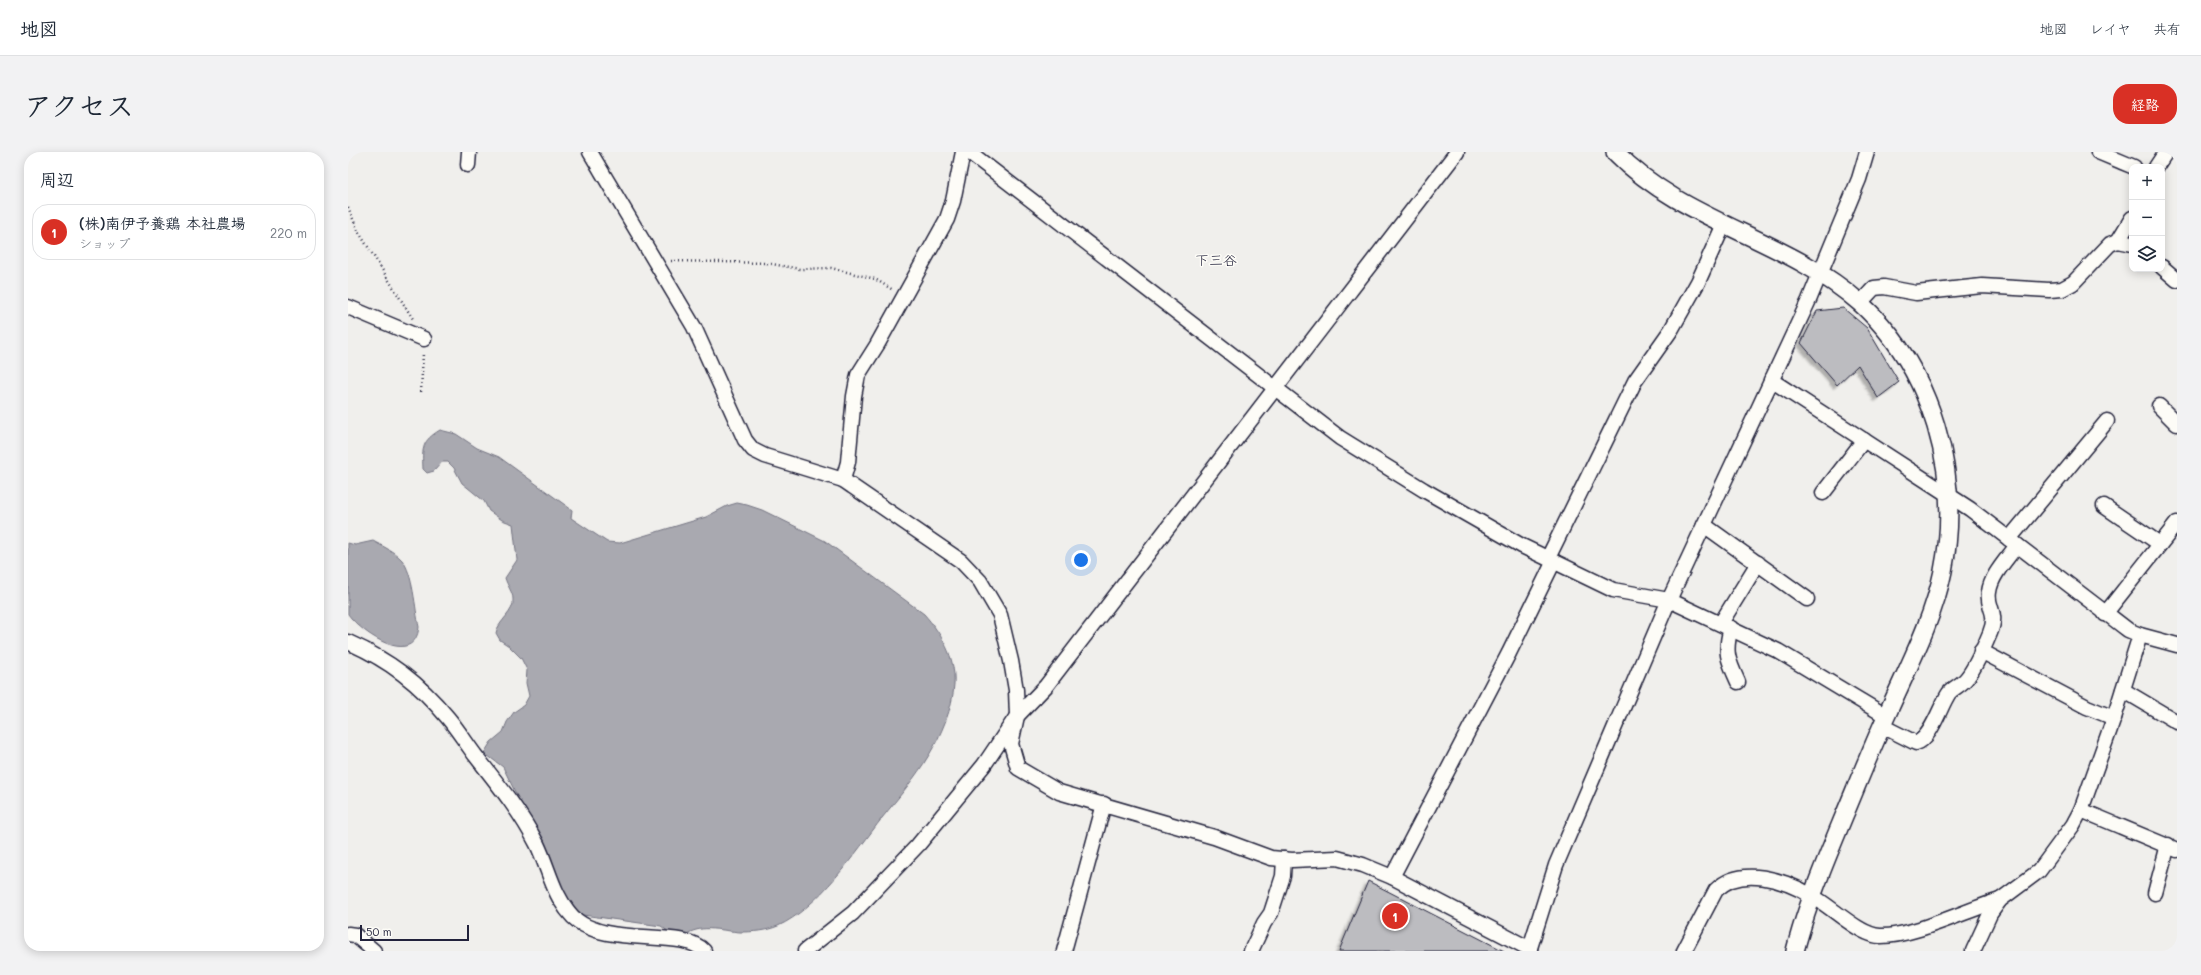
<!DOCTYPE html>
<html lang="ja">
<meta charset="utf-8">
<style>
:root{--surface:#fff;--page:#f2f2f3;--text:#1f2937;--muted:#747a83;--line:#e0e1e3;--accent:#d93025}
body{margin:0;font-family:Mali,"Klee One",sans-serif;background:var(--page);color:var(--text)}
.controls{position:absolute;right:12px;top:12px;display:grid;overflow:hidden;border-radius:8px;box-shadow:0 2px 10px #0003}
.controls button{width:36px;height:36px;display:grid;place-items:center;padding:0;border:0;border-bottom:1px solid var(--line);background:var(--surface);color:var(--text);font:20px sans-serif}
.scale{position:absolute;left:12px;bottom:10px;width:109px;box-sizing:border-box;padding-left:4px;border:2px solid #22223b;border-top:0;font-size:11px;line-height:14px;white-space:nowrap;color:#22223b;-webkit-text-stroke:3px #fdfcf7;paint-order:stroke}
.you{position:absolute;left:733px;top:408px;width:14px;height:14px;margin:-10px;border:3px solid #fff;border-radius:50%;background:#1a73e8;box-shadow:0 0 0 6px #1a73e833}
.badge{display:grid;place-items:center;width:26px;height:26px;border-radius:50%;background:var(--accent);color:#fff;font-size:13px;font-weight:700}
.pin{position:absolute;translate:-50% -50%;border:2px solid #fff;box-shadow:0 1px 4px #0006}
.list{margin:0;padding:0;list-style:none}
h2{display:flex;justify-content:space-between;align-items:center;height:52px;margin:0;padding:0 16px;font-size:17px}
h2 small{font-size:13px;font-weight:400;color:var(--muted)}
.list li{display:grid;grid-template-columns:26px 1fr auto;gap:12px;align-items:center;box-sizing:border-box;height:56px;margin:0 8px 8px;padding:0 8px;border:1px solid var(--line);border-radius:16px}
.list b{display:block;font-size:15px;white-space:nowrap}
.list p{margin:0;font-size:13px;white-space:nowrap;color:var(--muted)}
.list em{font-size:13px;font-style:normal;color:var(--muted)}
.icon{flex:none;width:22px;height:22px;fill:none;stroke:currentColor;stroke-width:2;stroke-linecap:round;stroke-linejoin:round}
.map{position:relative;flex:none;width:1829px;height:799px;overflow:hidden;border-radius:16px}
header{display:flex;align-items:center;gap:24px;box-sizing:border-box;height:56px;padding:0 20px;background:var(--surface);border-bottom:1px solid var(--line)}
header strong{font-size:19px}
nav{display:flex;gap:22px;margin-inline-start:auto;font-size:14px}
.intro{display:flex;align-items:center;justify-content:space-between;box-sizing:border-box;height:96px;padding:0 24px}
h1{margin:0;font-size:28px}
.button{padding:10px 18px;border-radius:16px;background:var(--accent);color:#fff;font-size:14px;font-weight:700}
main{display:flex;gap:24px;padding:0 24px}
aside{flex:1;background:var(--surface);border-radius:16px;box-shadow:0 2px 10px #0003}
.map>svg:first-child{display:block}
</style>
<header>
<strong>地図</strong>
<nav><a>地図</a><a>レイヤ</a><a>共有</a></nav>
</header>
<div class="intro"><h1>アクセス</h1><a class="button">経路</a></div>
<main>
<aside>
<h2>周辺<small></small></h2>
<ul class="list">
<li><span class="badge">1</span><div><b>(株)南伊予養鶏 本社農場</b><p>ショップ</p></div><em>220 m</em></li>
</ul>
</aside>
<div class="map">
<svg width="1829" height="799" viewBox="0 0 1829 799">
<defs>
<filter id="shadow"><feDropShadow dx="-3.5" dy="3.5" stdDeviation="1" flood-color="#0004"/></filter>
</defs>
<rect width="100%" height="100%" fill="#f0efec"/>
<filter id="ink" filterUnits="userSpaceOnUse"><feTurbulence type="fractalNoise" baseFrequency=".025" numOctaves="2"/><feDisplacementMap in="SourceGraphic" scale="8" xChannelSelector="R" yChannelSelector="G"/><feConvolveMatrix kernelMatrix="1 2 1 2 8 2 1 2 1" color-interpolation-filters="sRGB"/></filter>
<g filter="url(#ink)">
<g fill="#a9a9b0" stroke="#737381">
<path d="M92,278L108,282L129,296L151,305L224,358L223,366L259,390L272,391L358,365L379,354L389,351L399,353L414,358L477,389L576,462C593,481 608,506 606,532C605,556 593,583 581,603C568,625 550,646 534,666C509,699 469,757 430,774C418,779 405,780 392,780C375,779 354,772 339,782L321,780L313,774L235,763L225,755L216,742L196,690L172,650L155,615L136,601L143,590L155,580L159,570L166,560L176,553L181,544L178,531L179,518L173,506L161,494L152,488L148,481C150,469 167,460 165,447C165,441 159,433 157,426L169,408L165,372L154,368L141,359L136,349L114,331L106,316L100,310H94L86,319L79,321L75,317C74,295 74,289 92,278Z"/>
<path d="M25,389C34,394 46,399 54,408C65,421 67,457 71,475C66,517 13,481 0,462V391L7,393Z"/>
</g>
<g fill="#bcbcc0" stroke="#22223b" filter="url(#shadow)">
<polygon points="1495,156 1519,176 1551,230 1530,246 1510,213 1489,233 1453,191 1469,159"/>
<polygon points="1020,729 1156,799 991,799"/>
</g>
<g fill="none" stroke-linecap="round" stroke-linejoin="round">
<g stroke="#22223b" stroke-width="17">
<g id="minor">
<polyline points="242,0 346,175 397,288 405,298 417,304 495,328 613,409 632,429 652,463 663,509 668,538 669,564 663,592 670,616 711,640 866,685 923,706 944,708 989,706 1015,713 1044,725 1182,797"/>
<polyline points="621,0 992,286 1076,338 1174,394 1265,438 1321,448 1430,499 1538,564"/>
<polyline points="1750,0 1786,15"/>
<polyline points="120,13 121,0"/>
<polyline points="1808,15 1818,0"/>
<polyline points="1770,89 1784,66"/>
<polyline points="1814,115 1829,128"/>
<polyline points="1512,151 1526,136 1536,135 1568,141 1634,134 1701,138 1714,137 1725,131 1762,92 1770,89 1784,92"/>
<polyline points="0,155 76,187"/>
<polyline points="1423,228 1622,357 1780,478 1792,483 1829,493"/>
<polyline points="1811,254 1829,272"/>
<polyline points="495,328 500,310 506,244 510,223 529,193 599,67 605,49 615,0"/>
<polyline points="1475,341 1516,288"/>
<polyline points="1756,354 1812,392"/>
<polyline points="1356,373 1459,447"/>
<polyline points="1661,387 1759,269"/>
<polyline points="1200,406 1287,229 1323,178 1350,130 1376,72"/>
<polyline points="1757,462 1829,371"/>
<polyline points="1373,471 1410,411"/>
<path d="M1383,476C1376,500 1380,508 1390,530"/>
<path d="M0,490C41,508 71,531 100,566C110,578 118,591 127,603C149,631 172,659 189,692C201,717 205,744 225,765C258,797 334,775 356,799"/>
<polyline points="1633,499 1739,555 1766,566"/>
<polyline points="1775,538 1829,570"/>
<path d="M1534,574L1568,591C1583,587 1592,554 1601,541C1605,536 1611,534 1616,529C1625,521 1637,493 1642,481C1651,459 1638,456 1641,440C1643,423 1660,406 1669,393"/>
<polyline points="1733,658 1829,698"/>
<polyline points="1044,725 1161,501 1206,409"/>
<polyline points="1807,741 1820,693"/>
<polyline points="0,782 7,783 26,799"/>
<polyline points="457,799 505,761 570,693 636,613 669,564 698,534 1109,0"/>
<polyline points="716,799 756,652"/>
<polyline points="903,799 916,771 923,761 935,724 936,707"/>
<polyline points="1181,799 1208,713 1321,448 1461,148 1511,27 1519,0"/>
<path d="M1336,799L1368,738C1393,713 1437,728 1464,744C1483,754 1511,783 1532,784C1564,785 1619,758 1652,748"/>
<polyline points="1625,799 1642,762 1652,748 1691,719 1725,673 1733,658 1766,566 1792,483"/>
</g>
</g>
<g stroke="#22223b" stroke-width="20">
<path id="tertiary" d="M1267,0C1336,71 1439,86 1512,151C1585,217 1614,324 1595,419C1585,468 1561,513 1541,558C1525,593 1511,628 1496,664C1478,708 1459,752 1447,799"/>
</g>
<g stroke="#22223b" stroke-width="2.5" stroke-dasharray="1 3" stroke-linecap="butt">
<polyline points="0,55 10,79 65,167"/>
<polyline points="323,109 418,111 452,117 483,116 527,127 545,138"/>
<polyline points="73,240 75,201"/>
</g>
<use href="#minor" stroke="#fdfcf7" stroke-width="14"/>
<use href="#tertiary" stroke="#fdfcf7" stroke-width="17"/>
</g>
</g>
<g text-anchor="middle" stroke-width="3" stroke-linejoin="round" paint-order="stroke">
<g font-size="14" fill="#22223b" stroke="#fdfcf7">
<text x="868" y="113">下三谷</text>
</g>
</g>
</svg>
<div class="controls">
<button>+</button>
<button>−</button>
<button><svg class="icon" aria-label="layers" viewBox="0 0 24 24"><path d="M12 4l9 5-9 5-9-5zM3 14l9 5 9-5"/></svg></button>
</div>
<div class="scale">50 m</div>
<div class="you"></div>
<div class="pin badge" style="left:1047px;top:764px">1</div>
</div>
</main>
